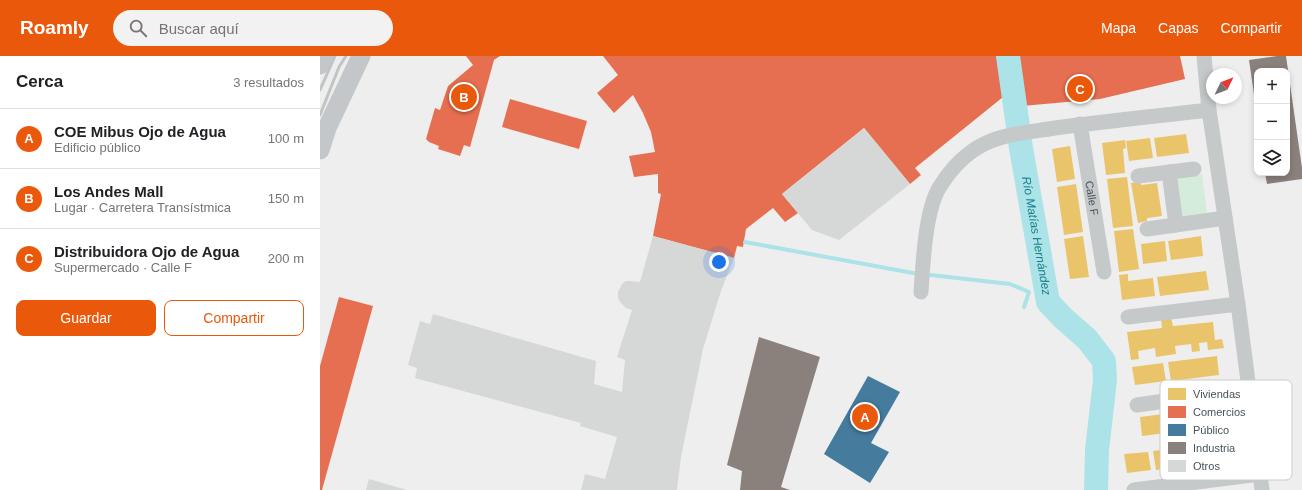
<!DOCTYPE html>
<html lang="es">
<meta charset="utf-8">
<style>
:root{--surface:#fff;--page:#f2f2f2;--text:#202124;--muted:#757577;--line:#e0e0e0;--accent:#ea580c}
body{margin:0;font-family:Arial,sans-serif;background:var(--page);color:var(--text)}
.controls{position:absolute;right:12px;top:12px;display:grid;overflow:hidden;border-radius:8px;box-shadow:0 2px 6px #0003}
.controls button{width:36px;height:36px;display:grid;place-items:center;padding:0;border:0;border-bottom:1px solid var(--line);background:var(--surface);color:var(--text);font:20px sans-serif}
.compass{position:absolute;left:886px;top:12px;width:36px;height:36px;border-radius:50%;background:var(--surface);box-shadow:0 2px 6px #0003;rotate:47deg}
.you{position:absolute;left:399px;top:206px;width:14px;height:14px;margin:-10px;border:3px solid #fff;border-radius:50%;background:#1a73e8;box-shadow:0 0 0 6px #1a73e833}
.badge{display:grid;place-items:center;width:26px;height:26px;border-radius:50%;background:var(--accent);color:#fff;font-size:13px;font-weight:700}
.pin{position:absolute;translate:-50% -50%;border:2px solid #fff;box-shadow:0 1px 4px #0006}
.list{margin:0;padding:0;list-style:none}
h2{display:flex;justify-content:space-between;align-items:center;height:52px;margin:0;padding:0 16px;font-size:17px}
h2 small{font-size:13px;font-weight:400;color:var(--muted)}
.list li{display:grid;grid-template-columns:26px 1fr auto;gap:12px;align-items:center;box-sizing:border-box;height:60px;padding:0 16px;border-top:1px solid var(--line)}
.list b{display:block;font-size:15px;white-space:nowrap}
.list p{margin:0;font-size:13px;white-space:nowrap;color:var(--muted)}
.list em{font-size:13px;font-style:normal;color:var(--muted)}
.actions{display:flex;gap:8px;padding:12px 16px}
.actions a{flex:1;padding:9px 0;border:1px solid var(--accent);border-radius:8px;text-align:center;font-size:14px;color:var(--accent)}
.actions .main{background:var(--accent);color:#fff}
.icon{flex:none;width:22px;height:22px;fill:none;stroke:currentColor;stroke-width:2;stroke-linecap:round;stroke-linejoin:round}
.map{position:relative;flex:none;width:982px;height:434px;overflow:hidden}
header{display:flex;align-items:center;gap:24px;box-sizing:border-box;height:56px;padding:0 20px;background:var(--accent);color:#fff}
header strong{font-size:19px}
nav{display:flex;gap:22px;margin-inline-start:auto;font-size:14px}
.search{width:280px;height:36px;background:var(--page);display:flex;align-items:center;gap:10px;box-sizing:border-box;padding:0 14px;border-radius:22px;color:var(--muted);font-size:15px}
main{display:flex}
aside{flex:1;background:var(--surface)}
.map>svg:first-child{display:block}
</style>
<header>
<strong>Roamly</strong>
<div class="search"><svg class="icon" aria-label="search" viewBox="0 0 24 24"><circle cx="10" cy="10" r="6"/><path d="M15 15l6 6"/></svg>Buscar aquí</div>
<nav><a>Mapa</a><a>Capas</a><a>Compartir</a></nav>
</header>
<main>
<aside>
<h2>Cerca<small>3 resultados</small></h2>
<ul class="list">
<li><span class="badge">A</span><div><b>COE Mibus Ojo de Agua</b><p>Edificio público</p></div><em>100 m</em></li>
<li><span class="badge">B</span><div><b>Los Andes Mall</b><p>Lugar · Carretera Transístmica</p></div><em>150 m</em></li>
<li><span class="badge">C</span><div><b>Distribuidora Ojo de Agua</b><p>Supermercado · Calle F</p></div><em>200 m</em></li>
</ul>
<div class="actions"><a class="main">Guardar</a><a>Compartir</a></div>
</aside>
<div class="map">
<svg width="982" height="434" viewBox="0 0 982 434">
<rect width="100%" height="100%" fill="#efeeee"/>
<polygon fill="#d4ecda" points="882,118 887,158 865,161 862,159 857,122 859,121"/>
<g fill="#e9c46a">
<polygon points="866,78 869,97 837,101 834,82"/>
<polygon points="830,82 833,102 809,105 806,85"/>
<polygon points="805,84 806,92 803,93 805,117 786,119 782,87"/>
<polygon points="750,90 755,123 737,126 732,93"/>
<polygon points="807,121 813,170 793,172 787,123"/>
<polygon points="821,126 821,129 837,127 842,160 827,162 827,165 818,167 811,127"/>
<polygon points="756,128 763,176 744,179 737,131"/>
<polygon points="813,173 819,213 799,216 794,175"/>
<polygon points="763,180 769,221 750,223 744,183"/>
<polygon points="881,180 883,200 851,204 848,185"/>
<polygon points="845,185 847,205 823,208 821,188"/>
<polygon points="886,215 889,234 840,240 837,221"/>
<polygon points="808,218 808,225 833,222 835,240 802,244 799,219"/>
<polygon points="851,261 853,270 893,266 895,284 902,283 904,292 888,294 887,286 879,287 880,295 872,296 871,288 855,290 856,298 836,301 835,292 818,295 819,303 811,304 807,276 842,272 841,262"/>
<polygon points="897,300 899,319 851,325 848,306"/>
<polygon points="843,307 846,325 815,329 812,311"/>
<polygon points="851,357 854,376 822,380 820,361"/>
<polygon points="873,390 876,409 836,414 833,395"/>
<polygon points="828,396 831,414 807,417 804,398"/>
</g>
<g fill="#e76f51">
<polygon points="146,0 180,0 174,4 150,91 144,89 140,100 118,93 119,90 109,86 106,83 115,52 120,54 128,30 153,9"/>
<polygon points="283,0 684,0 688,37 595,112 601,119 590,128 544,72 462,138 478,157 465,166 453,152 426,173 423,191 417,190 414,202 333,180 341,138 338,137 338,118 314,121 309,100 335,96 331,76 323,57 313,39 294,57 277,37 298,19"/>
<polygon points="692,0 860,0 865,23 780,43 702,50"/>
<polygon points="190,43 267,65 259,93 182,71"/>
<polygon points="19,241 53,250 2,434 0,434 0,310"/>
</g>
<polygon fill="#457b9d" points="548,320 580,336 551,387 569,396 550,427 504,398"/>
<g fill="#8a817c">
<polygon points="957,0 966,0 982,112 982,123 947,128 945,117 967,117 967,15 937,15 936,52 929,4"/>
<polygon points="439,281 500,301 461,431 470,434 420,434 422,415 407,409"/>
</g>
<g fill="none" stroke-linecap="round" stroke-linejoin="round">
<polyline stroke="#abe3e8" stroke-width="4" points="425,186 593,217 690,228 709,236 704,251"/>
<path stroke="#abe3e8" stroke-width="24" id="s1" d="M688,0L701,92L728,246L743,262L767,283L784,305L785,324L777,394L776,434"/>
</g>
<g fill="#d6d7d7">
<polygon points="544,72 590,128 519,184 492,174 462,138"/>
<polygon points="333,180 414,202 401,235 383,293 361,401 357,434 261,434 265,418 285,423 297,381 260,370 261,367 95,322 97,312 88,309 100,265 110,268 113,258 276,305 274,328 302,336 305,304 297,301 312,254 306,252 300,246 298,242 298,236 302,228 306,225 310,225 320,226"/>
<polygon points="49,423 87,434 46,434"/>
</g>
<g fill="none" stroke-linecap="round" stroke-linejoin="round">
<g stroke="#c5c9ca" stroke-width="15">
<polyline points="884,0 889,54 918,248 942,434"/>
<path id="s2" d="M760,68L784,216"/>
<polyline points="849,116 856,169"/>
<polyline points="818,120 874,113"/>
<polyline points="827,173 905,162"/>
<path d="M601,236C603,208 605,156 619,132C630,114 646,97 664,88C686,77 712,76 735,72C787,65 838,60 889,54"/>
<polyline points="808,261 918,248"/>
<polyline points="817,349 928,333"/>
<polyline points="814,434 940,418"/>
</g>
<g stroke="#c3c7c9" stroke-width="19">
<polyline points="0,9 4,0"/>
<polyline points="0,94 7,72 41,0"/>
</g>
<g stroke="#c1c4c5" stroke-width="3">
<polyline points="0,34 15,0"/>
<polyline points="0,59 19,11 26,0"/>
</g>
</g>
<g text-anchor="middle" stroke-width="4" stroke-linejoin="round" paint-order="stroke">
<g font-size="11" fill="#475359" stroke="#fff">
<text dy="4" stroke="none"><textPath href="#s2" startOffset="75">Calle F</textPath></text>
</g>
<g font-size="12" font-style="italic" fill="#167f87" stroke="#fff">
<text dy="4" stroke="none"><textPath href="#s1" startOffset="182">Río Matías Hernández</textPath></text>
</g>
</g>
<rect x="840" y="324" width="132" height="100" rx="6" fill="#fff" stroke="#c8cbcd" stroke-width="1"/>
<rect x="848" y="332" width="18" height="12" fill="#e9c46a"/>
<rect x="848" y="350" width="18" height="12" fill="#e76f51"/>
<rect x="848" y="368" width="18" height="12" fill="#457b9d"/>
<rect x="848" y="386" width="18" height="12" fill="#8a817c"/>
<rect x="848" y="404" width="18" height="12" fill="#d6d7d7"/>
<g font-size="11" fill="#475359">
<text x="873" y="342">Viviendas</text>
<text x="873" y="360">Comercios</text>
<text x="873" y="378">Público</text>
<text x="873" y="396">Industria</text>
<text x="873" y="414">Otros</text>
</g>
</svg>
<div class="controls">
<button>+</button>
<button>−</button>
<button><svg class="icon" aria-label="layers" viewBox="0 0 24 24"><path d="M12 4l9 5-9 5-9-5zM3 14l9 5 9-5"/></svg></button>
</div>
<svg class="compass" viewBox="-18 -18 36 36"><path d="M0-13l5 13h-10z" fill="#e53935"/><path d="M0 13l5-13h-10z" fill="#757577"/></svg>
<div class="you"></div>
<div class="pin badge" style="left:545px;top:361px">A</div>
<div class="pin badge" style="left:144px;top:41px">B</div>
<div class="pin badge" style="left:760px;top:33px">C</div>
</div>
</main>
